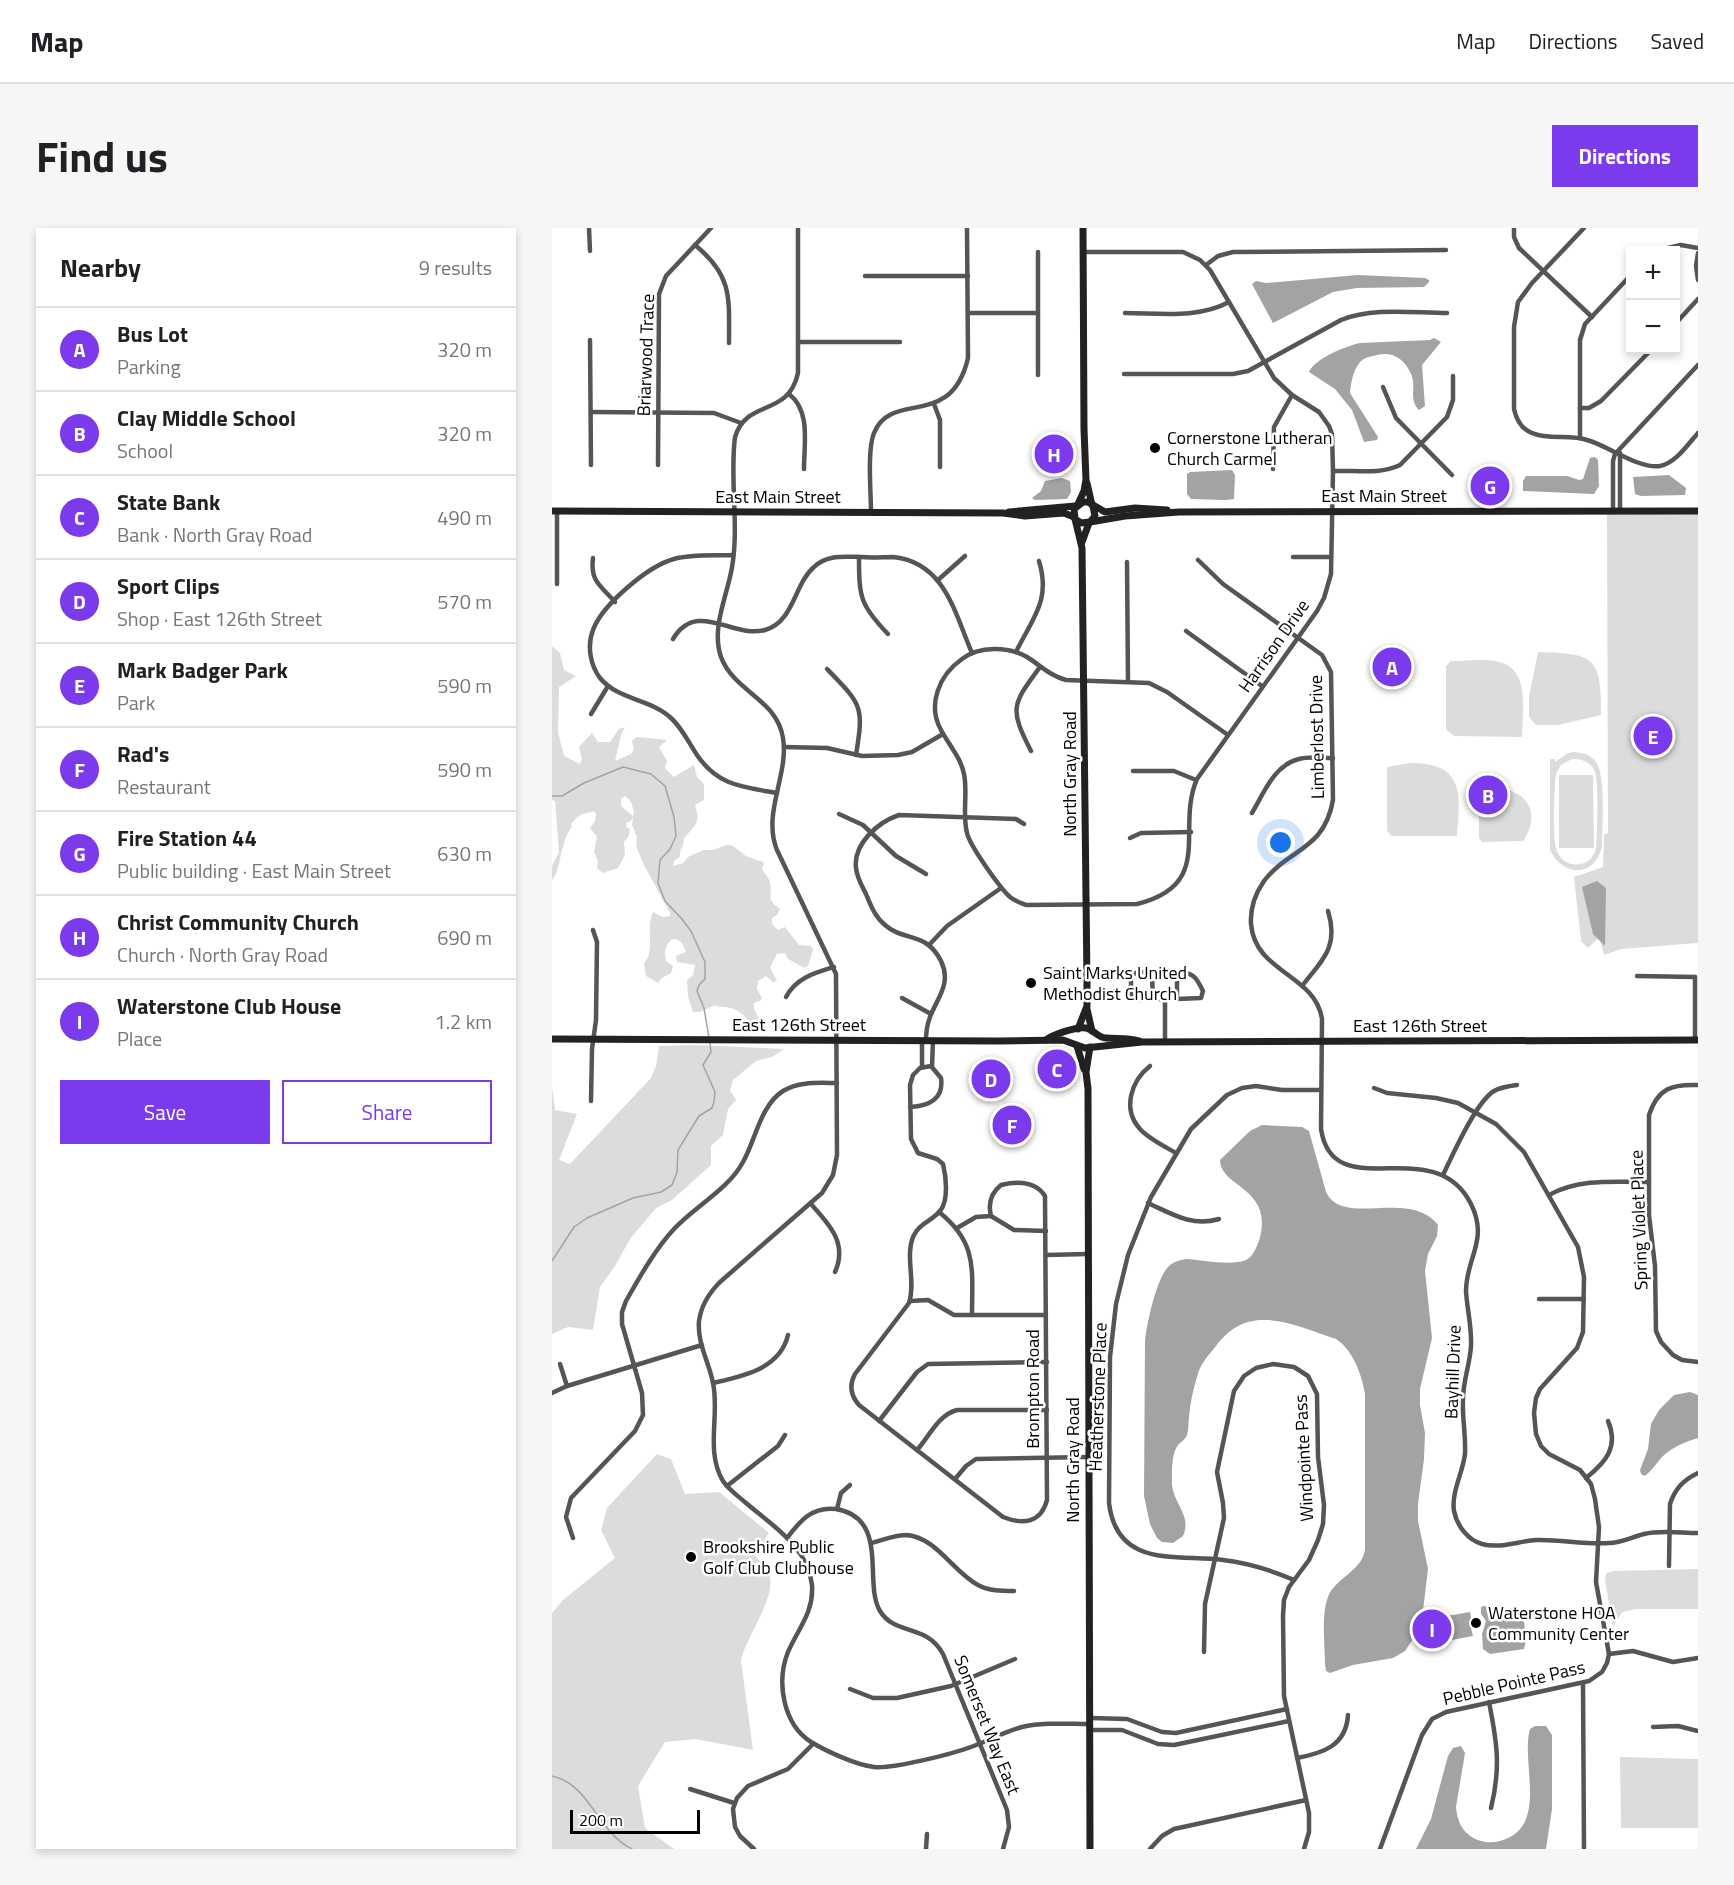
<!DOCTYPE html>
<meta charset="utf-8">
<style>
:root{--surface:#fff;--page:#f6f6f6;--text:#202124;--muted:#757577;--line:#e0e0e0;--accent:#7c3aed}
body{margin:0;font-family:"Titillium Web",sans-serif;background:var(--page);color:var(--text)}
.controls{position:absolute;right:18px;top:18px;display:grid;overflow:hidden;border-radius:0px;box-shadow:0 3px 9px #0003}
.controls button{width:54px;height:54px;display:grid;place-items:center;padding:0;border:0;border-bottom:2px solid var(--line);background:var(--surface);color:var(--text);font:30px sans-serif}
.scale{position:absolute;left:18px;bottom:15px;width:130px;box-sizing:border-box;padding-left:6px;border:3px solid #000;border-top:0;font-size:16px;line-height:21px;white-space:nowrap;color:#000;-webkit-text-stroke:4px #fff;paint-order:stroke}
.you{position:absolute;left:729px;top:615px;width:21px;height:21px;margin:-15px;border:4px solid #fff;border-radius:50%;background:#1a73e8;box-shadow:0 0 0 9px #1a73e833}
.badge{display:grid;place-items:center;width:39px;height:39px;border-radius:50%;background:var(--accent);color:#fff;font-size:20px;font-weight:700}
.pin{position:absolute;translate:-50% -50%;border:3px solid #fff;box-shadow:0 2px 6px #0006}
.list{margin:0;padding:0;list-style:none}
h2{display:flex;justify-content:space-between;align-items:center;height:78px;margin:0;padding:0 24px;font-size:26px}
h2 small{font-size:20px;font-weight:400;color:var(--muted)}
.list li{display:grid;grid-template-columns:39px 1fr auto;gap:18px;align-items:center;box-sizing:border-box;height:84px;padding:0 24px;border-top:2px solid var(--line)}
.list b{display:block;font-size:22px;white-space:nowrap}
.list p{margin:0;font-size:20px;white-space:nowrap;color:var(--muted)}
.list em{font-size:20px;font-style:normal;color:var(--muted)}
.actions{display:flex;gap:12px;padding:18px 24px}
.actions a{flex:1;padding:14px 0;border:2px solid var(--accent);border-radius:0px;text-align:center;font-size:21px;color:var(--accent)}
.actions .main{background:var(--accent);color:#fff}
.map{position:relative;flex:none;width:1146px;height:1621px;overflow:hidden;border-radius:0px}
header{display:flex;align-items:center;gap:36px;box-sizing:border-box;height:84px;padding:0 30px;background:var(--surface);border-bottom:2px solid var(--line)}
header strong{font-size:28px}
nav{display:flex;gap:33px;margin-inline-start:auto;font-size:21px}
.intro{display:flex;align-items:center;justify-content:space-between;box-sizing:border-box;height:144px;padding:0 36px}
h1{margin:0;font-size:42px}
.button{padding:15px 27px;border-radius:0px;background:var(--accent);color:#fff;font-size:21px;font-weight:700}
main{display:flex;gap:36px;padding:0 36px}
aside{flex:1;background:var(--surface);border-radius:0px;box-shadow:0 3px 9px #0003}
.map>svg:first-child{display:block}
</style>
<header>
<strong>Map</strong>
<nav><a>Map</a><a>Directions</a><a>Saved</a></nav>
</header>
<div class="intro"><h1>Find us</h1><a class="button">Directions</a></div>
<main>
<aside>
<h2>Nearby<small>9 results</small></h2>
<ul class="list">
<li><span class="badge">A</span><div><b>Bus Lot</b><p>Parking</p></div><em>320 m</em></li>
<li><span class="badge">B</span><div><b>Clay Middle School</b><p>School</p></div><em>320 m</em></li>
<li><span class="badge">C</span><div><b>State Bank</b><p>Bank · North Gray Road</p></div><em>490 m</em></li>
<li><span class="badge">D</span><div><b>Sport Clips</b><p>Shop · East 126th Street</p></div><em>570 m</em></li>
<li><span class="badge">E</span><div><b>Mark Badger Park</b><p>Park</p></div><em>590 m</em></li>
<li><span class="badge">F</span><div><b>Rad's</b><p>Restaurant</p></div><em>590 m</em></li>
<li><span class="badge">G</span><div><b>Fire Station 44</b><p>Public building · East Main Street</p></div><em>630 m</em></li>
<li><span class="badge">H</span><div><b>Christ Community Church</b><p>Church · North Gray Road</p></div><em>690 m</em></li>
<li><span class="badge">I</span><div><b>Waterstone Club House</b><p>Place</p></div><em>1.2 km</em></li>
</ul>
<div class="actions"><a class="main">Save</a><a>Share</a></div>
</aside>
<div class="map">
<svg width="1146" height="1621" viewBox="0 0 1146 1621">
<rect width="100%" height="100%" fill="#fff"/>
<g fill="#dcdcdc" fill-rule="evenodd">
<polygon points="1055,286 1146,286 1146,715 1069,721 1052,727 1047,709 1036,720 1029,713 1022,649 1051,639 1052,606 1056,605"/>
<path d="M0,418L8,425L12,442L24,448L7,459L6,504L12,528L28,536L30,531L27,519L40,505L46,514H58L67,501L73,499L69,507L63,533L79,526L82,521L80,513L85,509L115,512L107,519L115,533L113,540L122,549L142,537L145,549L152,556V572L143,577C149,595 143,597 132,610C132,618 127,622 128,629L122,633L121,638L131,635L136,629L151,622H161L175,617L181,618L194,628L211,634L212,636L210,641C212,645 217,650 218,654C221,667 213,671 228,681L225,687L220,690V696L226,702L233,699L247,717L259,718L261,722L256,738L253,740L236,731L233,725L225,726L218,739L225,753L221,754L214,748L206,753L205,761L210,770L208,773L202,775V781L209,795L202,799C195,791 189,782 178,780C173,778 168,780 163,777L148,784H141L136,768L135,752L141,747L143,737L125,734L124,728L134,724C131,716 129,711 120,711C113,718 112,723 114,733L121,738L119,745L110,750L106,755L94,748L92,735C104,723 93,701 101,684L111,689L118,688V685L92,637L84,618L85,609L80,597L82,583L79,574L73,568L69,571V578L81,588L79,593L74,595L75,600L78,601L77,608L72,614L73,627L66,640L51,645L45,640L46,633L42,624L45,609L38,600L43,593L44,586L42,583C30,587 29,584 19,596L20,599C8,612 9,644 0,652V638L7,624L3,573L0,572Z"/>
<path d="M986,424C1043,426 1049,428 1049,487L1006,497H984L977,489V469Z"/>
<path d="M899,433C915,433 932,430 947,434C979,441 970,485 970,509L902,508L894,501V438Z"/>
<path d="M1023,524C1032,525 1039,527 1044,534C1054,548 1050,600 1050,619C1042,650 1011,649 998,622V531H1003V534L1016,525ZM1020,531C1030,531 1039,534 1043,544C1047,554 1045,607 1044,620C1042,628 1037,635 1028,636C1018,638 1009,633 1005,623C1000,613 1002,560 1004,546L1009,537Z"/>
<path d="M857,535C912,534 909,565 905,608H840L835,603V539Z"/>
<polygon points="1007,547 1041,547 1042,620 1007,620"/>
<path d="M946,560C977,563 989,587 971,613L930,614L927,610V569L936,563Z"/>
<polygon points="144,817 232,821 220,829 204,833 181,852 178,862 184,872 176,881 171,907 159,918 159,937 120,972 104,980 78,1011 63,1038 48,1059 41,1102 16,1099 0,1106 0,858 3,882 25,886 7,932 18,936 99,850 104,838 107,818"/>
<path d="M105,1226L119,1231L133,1266L167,1264L217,1305L203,1327C207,1333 214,1339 217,1346C226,1368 193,1409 189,1433L201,1522L144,1511L113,1514L86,1558L93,1600L122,1621H0V1385L11,1372L63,1330L49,1302L55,1280Z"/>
<polygon points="1146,1341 1146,1381 1085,1381 1070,1384 1061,1399 1053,1353 1054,1345 1062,1343"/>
<polygon points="1068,1529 1146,1531 1146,1600 1069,1600"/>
</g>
<g fill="#a3a3a3">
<polygon points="806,47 873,50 877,52 877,54 872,59 805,60 781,64 721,95 700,56 704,53 714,55"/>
<path d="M882,110L889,114L870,137L873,178L867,182C856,171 865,159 859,146C852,129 838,122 821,128C816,129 812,130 808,134C801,143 799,154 798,165L826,209L825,212L812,214L800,182L783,161L757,144C762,131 794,118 808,115L878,112Z"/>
<polygon points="1043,229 1046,232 1047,258 1042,266 971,263 971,253 974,248 1015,248 1027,252 1031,251 1038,230"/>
<polygon points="680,242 683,247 682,271 674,272 639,271 635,266 635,246 638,244"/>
<polygon points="1117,247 1134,260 1133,267 1089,268 1083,266 1081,249"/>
<polygon points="510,250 518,253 519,264 515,271 483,272 480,270 489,263 493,253"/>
<polygon points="1045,653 1054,660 1053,718 1041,706 1030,659"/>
<path d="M710,897L750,899L757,903L774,964C791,1000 857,960 886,997L885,1008L876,1026L873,1043L880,1110L868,1161V1177L873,1205L872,1231L866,1276V1293L876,1341L869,1399L853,1423L841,1430L801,1437L778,1445L774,1443L773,1436C773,1417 769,1387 776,1369C783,1350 809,1344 813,1322V1166C810,1147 801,1122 784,1111C741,1097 697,1073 664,1118C656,1128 648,1136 645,1149C641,1162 638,1176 637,1189C636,1195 637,1201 635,1207C633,1212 630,1213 626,1217C619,1226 620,1246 620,1257C622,1276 640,1288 631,1308L621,1315L610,1314L605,1310L598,1296L592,1268L593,1113C595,1095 604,1052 616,1039C621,1034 627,1032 634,1031C649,1032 681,1038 694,1032C701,1029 704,1020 707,1013C723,959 668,960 668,932L698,903Z"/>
<path d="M1138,1164L1146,1167V1210C1133,1214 1120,1219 1110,1229C1104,1236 1100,1242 1093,1248L1089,1246L1088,1242L1096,1221L1099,1196L1107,1182L1122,1167Z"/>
<polygon points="932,1378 967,1381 971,1383 974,1412 972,1421 938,1426 931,1421 930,1406 934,1393 929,1386 929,1379"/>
<polygon points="918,1384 921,1400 919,1400 921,1408 900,1412 895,1388"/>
<path d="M983,1498H994L1000,1507V1581L994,1621H864L879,1591L896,1528L901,1520L909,1518L913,1525L904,1579C905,1590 908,1600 917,1607C926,1614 938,1616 948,1613C998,1600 968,1534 978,1501Z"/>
</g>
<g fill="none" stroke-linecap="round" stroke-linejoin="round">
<g stroke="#a3a3a3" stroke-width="1.5">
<polyline points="0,568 10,568 32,555 71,539 99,546 113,558 122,589 124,608 118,621 108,632 106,655 113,673 129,690 139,703 153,734 153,751 147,757 145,763 152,780 157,810"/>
<polyline points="0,1033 22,999 35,990 81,970 109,964 120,957 125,944 126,922 147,888 160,880 162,874 163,864 151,837 159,824 158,815"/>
<path d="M0,1548C38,1556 46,1605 80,1621"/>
</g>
<g stroke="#555" stroke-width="4.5">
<polyline points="37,0 38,23"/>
<path d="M246,0V145C236,190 195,170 183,209C177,255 189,304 178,349C172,375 160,403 169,429C182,464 225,471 231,510C237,547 210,585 225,622L284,746L285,927L281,947L270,965L168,1054C157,1065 149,1078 147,1093C145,1115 157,1134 161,1155C168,1187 153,1223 171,1253C177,1262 186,1268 194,1275C221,1298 256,1319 260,1357C262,1384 246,1401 236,1424C224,1454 231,1496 259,1514C274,1523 304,1537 322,1539C341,1541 400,1526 419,1519C436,1513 452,1504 470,1499C492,1494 515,1496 538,1496"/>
<polyline points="962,0 962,9 967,20 1040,89"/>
<path d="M1032,0L980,55L966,74L962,99V181C964,190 967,198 976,203C993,213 1017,206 1035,212C1057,218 1086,241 1108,238C1124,235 1136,216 1146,205"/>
<path d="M143,17C181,48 177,70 177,115"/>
<polyline points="1107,22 1129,17 1146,20"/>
<polyline points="486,24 486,147"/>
<path d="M531,24H631L648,32L658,42L722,150L740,167L767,184L777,198L780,206L781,243L779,346L772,370L765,383L645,551C623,601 664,656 585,676L474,677C469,675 463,673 458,669C448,660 418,618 415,605C410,586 416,565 412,546C409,530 397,517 389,502C375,477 387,447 410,431C427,418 456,418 475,429C488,437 498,448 514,452L597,455L615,464L676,507"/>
<polyline points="1146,25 1144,38 1146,52"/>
<polyline points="654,37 666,28 681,24 894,22"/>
<polyline points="313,48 416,48"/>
<polyline points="416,85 486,85"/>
<path d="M573,85C607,85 646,91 677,74"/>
<polyline points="1124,95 1146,71"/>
<polyline points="38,112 39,237"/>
<polyline points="246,114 348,114"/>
<path d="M572,146H681L696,143L789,92C821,79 861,85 895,85"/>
<polyline points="831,159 844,190 900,247"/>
<path d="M237,166C259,183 252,216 252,241"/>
<polyline points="382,176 388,192 388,239"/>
<polyline points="1028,180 1037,180 1049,173 1099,122"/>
<polyline points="39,184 162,185 189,195"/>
<polyline points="1028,210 1028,112 1033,96 1078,48"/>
<polyline points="106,237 107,66 114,48 159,0"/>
<polyline points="721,241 722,199 740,167"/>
<path d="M781,243C803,242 827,247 848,237L895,189L901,172V148"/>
<polyline points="1061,283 1061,233 1063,226 1146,137"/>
<polyline points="1068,283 1068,225"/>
<path d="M319,284C319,265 315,222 322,205C340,161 399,203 416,130L415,0"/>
<path d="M181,327C162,328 141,326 122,331C96,338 50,377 41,402C35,417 38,437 48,450C66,472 99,471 119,490C130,500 137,515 145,527C166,558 191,559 225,565"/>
<path d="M307,329C307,369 308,377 336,406"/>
<polyline points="741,329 779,329"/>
<path d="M41,330C38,353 48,357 63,374"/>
<path d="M646,332L671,356L770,427L779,444L781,572C772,623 737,620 712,653C703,666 698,680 699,696C703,745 763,746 770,791L769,901C781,980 882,902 919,976C937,1012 914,1030 914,1063C915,1081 920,1099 919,1118C918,1136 911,1153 911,1171C910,1189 914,1208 913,1226C911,1244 899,1265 902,1283C905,1298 916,1312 930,1316C948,1321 967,1313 984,1312C1008,1311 1033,1317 1057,1315C1069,1315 1080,1309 1092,1306C1108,1302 1129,1305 1146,1305"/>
<polyline points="575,334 576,453"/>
<polyline points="386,352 413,328"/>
<polyline points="5,356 5,283"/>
<polyline points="634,403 710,458"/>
<path d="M121,411C145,371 181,411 213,402C242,394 242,356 262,339C275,326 293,329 309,329C320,330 331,329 341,329C393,334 403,386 420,425"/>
<path d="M464,424C481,389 499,373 487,333"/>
<path d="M275,441C310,477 312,478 304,527"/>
<polyline points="39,486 56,458"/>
<polyline points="232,519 275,520 310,528 346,527 360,524 391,506"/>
<path d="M479,523C457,480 460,477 488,439"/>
<polyline points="581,543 622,543 644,552"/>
<path d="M700,585C712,565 722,537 747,531C757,528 770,530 781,530"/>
<polyline points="287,586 311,597 344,628 374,646"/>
<polyline points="578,610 589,605 639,604"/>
<polyline points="377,717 395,698 449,660"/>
<polygon points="587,744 595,744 600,748 601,771 587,772 579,767 579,749 581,746"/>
<path d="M630,745C642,744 646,753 651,763L649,770L625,771V750Z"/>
<polyline points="1085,748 1143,749"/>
<polyline points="1143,749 1143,812"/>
<path d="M750,758C771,731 787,719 776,683"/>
<path d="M234,769C244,750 262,745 282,739"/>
<polyline points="350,770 379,786"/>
<polyline points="601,771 625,771"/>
<path d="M374,812C374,804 375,797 378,789C385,770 400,756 389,733C374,703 352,714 333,697C323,689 319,678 314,666C310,658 305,650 304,640C301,616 326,594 347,587L464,591L472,596"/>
<polyline points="613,814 613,771"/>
<path d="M598,838C579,853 570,881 588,901C597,911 612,918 624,925"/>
<polyline points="370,839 370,812"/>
<polyline points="380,839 381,812"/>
<path d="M1146,857C1120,856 1106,860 1097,887V987L1103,1038L1104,1103L1109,1114L1121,1127L1130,1132L1146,1134"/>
<polyline points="822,860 835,865 884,870 906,875 944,896 972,924 1026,1019 1032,1049 1031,1104 1025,1120 988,1161 984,1170 982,1185 984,1206 989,1218 997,1226 1028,1242 1039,1256 1043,1271 1047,1299 1044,1354 1057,1426 1055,1435 1050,1444 1037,1453 894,1484 880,1491 870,1507 828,1621"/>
<polyline points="39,873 40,821 44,792 45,714 41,702"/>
<path d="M358,879C377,878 392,871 389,850L379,838L368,840L361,847L358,857L359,911L366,925L385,931L391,936C394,948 397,972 388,983C380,993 367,995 361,1009C353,1029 364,1054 357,1075L303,1146C297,1157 299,1168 307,1177L451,1289C471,1297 489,1295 495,1272L493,968C483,953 466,953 449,957C439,965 436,976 439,988"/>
<path d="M891,947C901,926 924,874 942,863C949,859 957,858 965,857"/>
<path d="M997,967C1028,950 1063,954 1097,954"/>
<path d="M596,975C620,986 640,999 667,991"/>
<path d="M259,976C277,996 296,1015 283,1044"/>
<path d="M387,984C426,1015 420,1042 420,1087"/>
<polyline points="439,988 462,1002 494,1003"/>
<polyline points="405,1000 424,989 439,988"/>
<polyline points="494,1027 536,1026"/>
<polyline points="987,1071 1032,1071"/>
<polyline points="358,1073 376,1072 402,1087 494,1087"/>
<polyline points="8,1136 15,1158"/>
<path d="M161,1155C191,1148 228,1141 236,1107"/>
<polyline points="0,1165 15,1158 150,1117"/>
<polyline points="327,1193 365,1144 376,1136 495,1134"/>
<path d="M365,1222C377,1209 386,1187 405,1182H495"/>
<path d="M1034,1250C1054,1234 1067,1219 1056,1193"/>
<polyline points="403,1251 414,1238 424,1231 536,1229"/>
<polyline points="175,1258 226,1218 233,1207"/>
<polyline points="285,1281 289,1265 298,1257"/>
<path d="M21,1310L14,1289L19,1270L83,1203L91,1187L90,1165L70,1096V1084L74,1073C87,1050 104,1020 122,1001C143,978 176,962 191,934C204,911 208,878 231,863C247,853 267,855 285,855"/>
<path d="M235,1310C248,1293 260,1278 284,1281C338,1290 311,1355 328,1383C343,1408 374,1395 391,1426L455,1582L457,1599L451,1621"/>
<path d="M319,1315C331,1312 342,1307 355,1307C385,1310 401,1344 426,1357C437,1363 450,1363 462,1363"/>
<path d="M1117,1338L1118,1276C1123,1261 1131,1252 1146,1245"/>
<path d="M742,1352C719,1342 696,1335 671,1332C625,1326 565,1341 557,1275L558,1129L564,1076L576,1027L599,969L639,901L675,867L690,860L704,858L730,862H769"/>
<polyline points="652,1424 653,1376 672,1290 671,1275 665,1244 682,1163 692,1148 704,1140 721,1136 742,1139 756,1148 765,1166 766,1229 772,1277 771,1296 766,1312 757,1332 737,1359 732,1372 731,1388 732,1468 757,1585 757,1604 752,1621"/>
<polyline points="1057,1426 1081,1423 1121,1434 1146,1430"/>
<polyline points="1031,1455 1032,1621"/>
<polyline points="298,1461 321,1470 345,1470 399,1458 463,1431"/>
<path d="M937,1474C945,1514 949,1540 939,1580"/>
<polyline points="538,1490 575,1491 610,1504 624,1505 735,1481"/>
<polyline points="1101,1499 1126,1498 1146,1503"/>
<polyline points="538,1502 570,1502 606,1516 622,1517 737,1493"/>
<path d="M745,1530C771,1525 794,1518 796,1487"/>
<polyline points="138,1561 182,1575"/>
<polyline points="202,1621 188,1608 183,1599 181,1581 185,1570 196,1558 236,1541 261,1516"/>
<polyline points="374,1621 375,1606"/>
<polyline points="598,1621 610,1608 622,1601 754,1572"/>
</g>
<g stroke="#222" stroke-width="7">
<polyline points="535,255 540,277"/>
<polyline points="526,276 532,263 534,252 532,201 531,0"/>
<polyline points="541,278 543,288 538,294 529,295 523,291 522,281 531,274 536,274 553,284 583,280 615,282"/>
<polyline points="0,283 451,285 473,288 512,285 522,289"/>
<polyline points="457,284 523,278"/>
<polyline points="523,291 530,320 535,755 535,778 526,801"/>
<polyline points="538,294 573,288 627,284 1146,283"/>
<polyline points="530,314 537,295"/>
<polyline points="535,781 540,803"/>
<polyline points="0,811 447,813 511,812 533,820 590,814 1146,812"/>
<path d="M494,812C500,807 525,798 534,800C541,801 546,810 554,810C566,811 575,810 587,813"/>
<polyline points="525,818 532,841"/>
<polyline points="538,819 534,844 536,861 538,1621"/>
</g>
</g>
<g fill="#000" stroke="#fff" stroke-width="2">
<circle cx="603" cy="220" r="6"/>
<circle cx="479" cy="755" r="6"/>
<circle cx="139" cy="1329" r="6"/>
<circle cx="924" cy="1395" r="6"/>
</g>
<g text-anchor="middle" stroke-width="5" stroke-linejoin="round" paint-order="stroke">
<g font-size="18" fill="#000" stroke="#fff">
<text transform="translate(94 127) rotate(-88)" y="6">Briarwood Trace</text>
<text x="832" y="274">East Main Street</text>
<text x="226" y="275">East Main Street</text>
<text transform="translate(722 418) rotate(-55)" y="6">Harrison Drive</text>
<text transform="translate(765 509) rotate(-91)" y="6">Limberlost Drive</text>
<text transform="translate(518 546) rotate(-90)" y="6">North Gray Road</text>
<text x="247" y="803">East 126th Street</text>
<text x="868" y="804">East 126th Street</text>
<text transform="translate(1087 992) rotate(-92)" y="6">Spring Violet Place</text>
<text transform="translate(901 1144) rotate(-88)" y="6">Bayhill Drive</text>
<text transform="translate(481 1161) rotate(-90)" y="6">Brompton Road</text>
<text transform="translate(546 1169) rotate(-88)" y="6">Heatherstone Place</text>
<text transform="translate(752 1230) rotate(-93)" y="6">Windpointe Pass</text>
<text transform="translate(521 1232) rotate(-90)" y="6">North Gray Road</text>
<text transform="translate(962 1455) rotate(-13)" y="6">Pebble Pointe Pass</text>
<text transform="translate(435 1497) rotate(68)" y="6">Somerset Way East</text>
</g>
<g font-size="18" fill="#000" stroke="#fff" text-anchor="start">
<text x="615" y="216">Cornerstone Lutheran<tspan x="615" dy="21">Church Carmel</tspan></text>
<text x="491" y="751">Saint Marks United<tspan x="491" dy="21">Methodist Church</tspan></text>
<text x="151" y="1325">Brookshire Public<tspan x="151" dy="21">Golf Club Clubhouse</tspan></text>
<text x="936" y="1391">Waterstone HOA<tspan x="936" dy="21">Community Center</tspan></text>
</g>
</g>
</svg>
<div class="controls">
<button>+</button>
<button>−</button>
</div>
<div class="scale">200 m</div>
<div class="you"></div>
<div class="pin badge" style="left:840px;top:439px">A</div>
<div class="pin badge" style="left:936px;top:567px">B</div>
<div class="pin badge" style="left:505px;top:841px">C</div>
<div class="pin badge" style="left:439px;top:851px">D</div>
<div class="pin badge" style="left:1101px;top:508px">E</div>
<div class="pin badge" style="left:460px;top:897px">F</div>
<div class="pin badge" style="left:938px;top:258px">G</div>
<div class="pin badge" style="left:502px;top:226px">H</div>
<div class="pin badge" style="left:880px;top:1401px">I</div>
</div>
</main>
